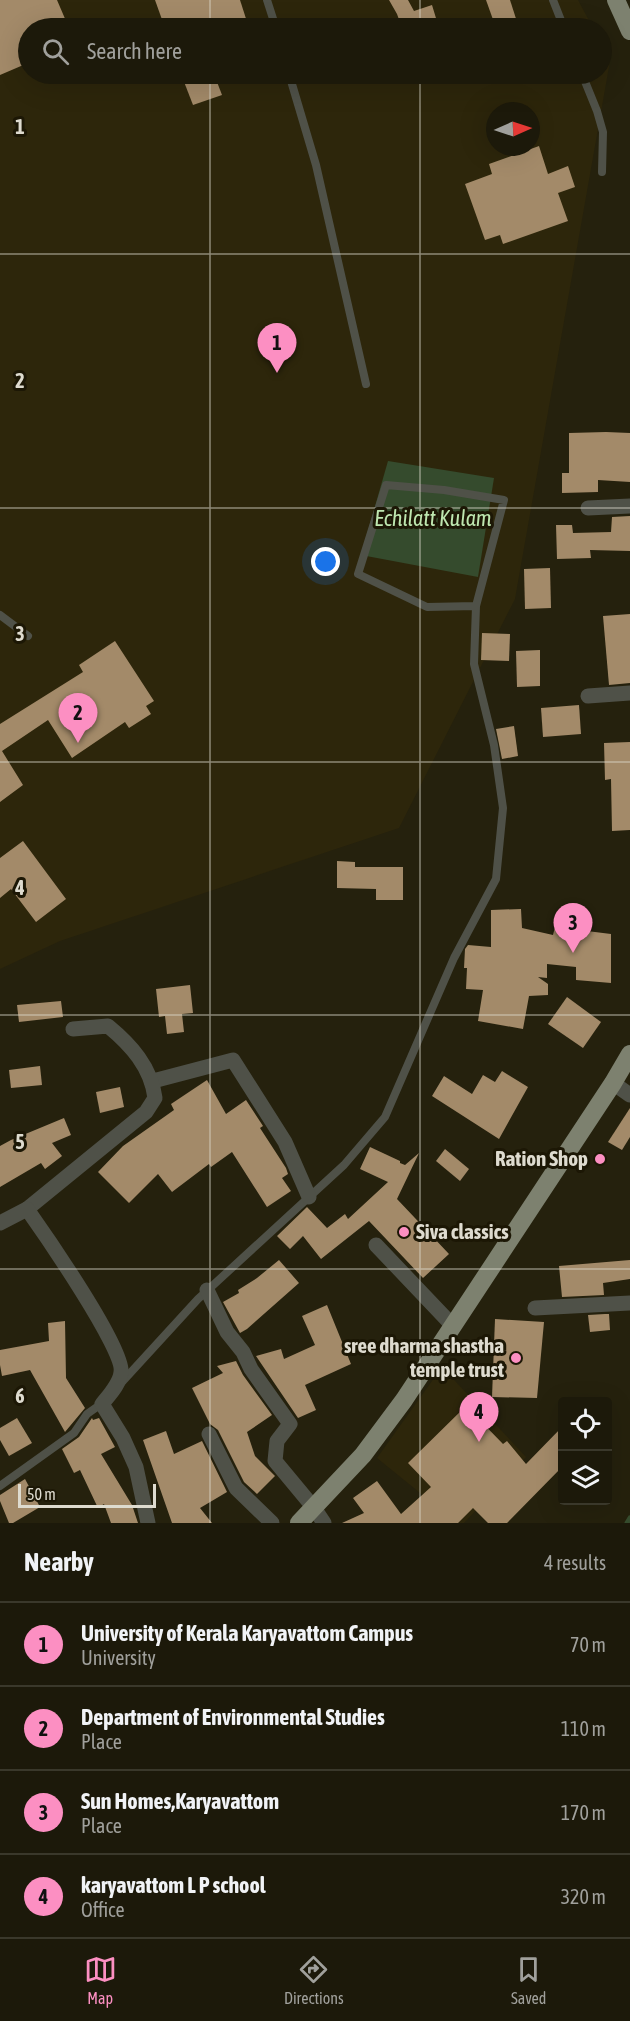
<!DOCTYPE html>
<style>
:root{--surface:#1c190a;--page:#252213;--text:#f1f3f6;--muted:#a0a09c;--line:#3a382b;--accent:#fc8fc2}
body{margin:0;font-family:"Asap Condensed",sans-serif;background:var(--page);color:var(--text)}
.controls{position:absolute;right:18px;bottom:18px;display:grid;overflow:hidden;border-radius:6px;box-shadow:0 6px 24px #0002}
.controls button{width:54px;height:54px;display:grid;place-items:center;padding:0;border:0;border-bottom:2px solid var(--line);background:var(--surface);color:var(--text);font:30px sans-serif}
.compass{position:absolute;left:486px;top:102px;width:54px;height:54px;border-radius:50%;background:var(--surface);box-shadow:0 6px 24px #0002;rotate:87deg}
.scale{position:absolute;left:18px;bottom:15px;width:138px;box-sizing:border-box;padding-left:6px;border:3px solid #dedbcf;border-top:0;font-size:16px;line-height:21px;white-space:nowrap;color:#dedbcf;-webkit-text-stroke:4px #1c1705;paint-order:stroke}
.you{position:absolute;left:326px;top:562px;width:21px;height:21px;margin:-15px;border:4px solid #fff;border-radius:50%;background:#1a73e8;box-shadow:0 0 0 9px #1a73e833}
.badge{display:grid;place-items:center;width:39px;height:39px;border-radius:50%;background:var(--accent);color:#111;font-size:20px;font-weight:700}
.pin{position:absolute;translate:-50% -50px;filter:drop-shadow(0 2px 3px #0008)}
.pin::after{content:'';position:absolute;top:32px;width:21px;height:18px;background:inherit;clip-path:polygon(0 0,100% 0,50% 100%)}
.list{margin:0;padding:0;list-style:none}
h2{display:flex;justify-content:space-between;align-items:center;height:78px;margin:0;padding:0 24px;font-size:26px}
h2 small{font-size:20px;font-weight:400;color:var(--muted)}
.list li{display:grid;grid-template-columns:39px 1fr auto;gap:18px;align-items:center;box-sizing:border-box;height:84px;padding:0 24px;border-top:2px solid var(--line)}
.list b{display:block;font-size:22px;white-space:nowrap}
.list p{margin:0;font-size:20px;white-space:nowrap;color:var(--muted)}
.list em{font-size:20px;font-style:normal;color:var(--muted)}
.icon{flex:none;width:33px;height:33px;fill:none;stroke:currentColor;stroke-width:2;stroke-linecap:round;stroke-linejoin:round}
.map{position:relative;flex:none;width:630px;height:1523px;overflow:hidden}
.search{position:absolute;background:var(--surface);box-shadow:0 6px 24px #0002;left:18px;right:18px;top:18px;height:66px;display:flex;align-items:center;gap:15px;box-sizing:border-box;padding:0 21px;border-radius:33px;color:var(--muted);font-size:22px}
.sheet{height:414px;background:var(--surface)}
nav{display:flex;justify-content:space-around;align-items:center;box-sizing:border-box;height:84px;border-top:2px solid var(--line);background:var(--surface);font-size:16px;color:var(--muted)}
nav a{display:grid;justify-items:center;gap:3px}
nav .on{color:var(--accent)}
.map>svg:first-child{display:block}
</style>
<div class="map">
<svg width="630" height="1523" viewBox="0 0 630 1523">
<rect width="100%" height="100%" fill="#25210d"/>
<g fill="#2d260b" fill-rule="evenodd">
<path d="M0,0H578L593,28H28V74H602V46L610,61L515,599L399,828L60,941L0,969ZM495,111H531V147H495Z"/>
<polygon points="442,1367 526,1457 464,1523 457,1523 377,1458"/>
</g>
<polygon fill="#354b2d" points="388,461 494,478 478,577 361,555"/>
<g fill="none" stroke-linecap="round" stroke-linejoin="round">
<polyline stroke="#354b2d" stroke-width="5" points="627,1523 630,1518"/>
</g>
<g fill="#a38a69">
<polygon points="0,0 57,0 69,28 28,28 28,63 0,75"/>
<polygon points="155,0 240,0 249,28 165,28"/>
<polygon points="389,0 408,0 414,11 432,5 439,28 402,28 397,14"/>
<polygon points="486,0 510,0 519,28 496,28"/>
<polygon points="181,74 214,74 222,95 193,105"/>
<polygon points="539,146 548,174 568,166 575,187 558,193 568,221 503,244 500,235 485,240 465,184 492,174 489,164"/>
<polygon points="606,432 630,433 630,482 598,480 598,492 562,493 562,473 569,473 569,433"/>
<polygon points="630,516 630,551 590,550 591,558 557,559 556,525 572,525 573,533 611,532 612,517"/>
<polygon points="550,568 551,608 525,609 524,569"/>
<polygon points="630,614 630,683 609,685 603,616"/>
<polygon points="482,633 510,634 509,661 481,660"/>
<polygon points="115,641 154,701 146,706 151,714 129,728 125,722 72,758 48,720 2,751 23,785 0,802 0,724 83,672 79,665"/>
<polygon points="540,650 540,686 517,687 516,651"/>
<polygon points="579,705 581,734 543,737 541,708"/>
<polygon points="514,726 518,756 502,759 496,729"/>
<polygon points="630,742 630,830 612,831 611,779 605,780 604,743"/>
<polygon points="23,841 66,899 36,922 11,889 0,898 0,858"/>
<polygon points="337,861 355,862 355,867 403,867 403,900 376,900 376,889 337,888"/>
<polygon points="521,909 522,928 553,935 555,927 611,934 611,983 576,980 576,967 547,964 547,978 538,977 548,984 548,995 529,996 523,1029 478,1021 483,990 466,989 467,968 464,968 465,949 468,945 491,947 491,910"/>
<polygon points="190,985 193,1013 182,1014 184,1032 167,1034 165,1016 159,1017 156,989"/>
<polygon points="567,997 601,1022 583,1048 548,1024"/>
<polygon points="61,1001 63,1017 19,1022 17,1005"/>
<polygon points="40,1066 42,1085 11,1088 9,1070"/>
<polygon points="502,1071 528,1087 499,1139 432,1096 444,1076 472,1094 483,1075 495,1082"/>
<polygon points="207,1080 226,1114 246,1100 263,1126 260,1128 286,1168 288,1174 282,1178 291,1191 267,1207 232,1152 211,1167 209,1164 172,1192 158,1174 129,1203 98,1172 123,1146 174,1110 171,1104"/>
<polygon points="120,1087 124,1107 100,1113 96,1092"/>
<polygon points="630,1108 630,1137 622,1150 608,1142"/>
<polygon points="64,1118 71,1135 52,1143 62,1156 45,1169 41,1163 0,1187 0,1146 11,1140"/>
<polygon points="370,1147 400,1161 400,1163 405,1165 419,1153 397,1199 449,1254 423,1278 369,1221 321,1259 303,1236 290,1249 277,1236 307,1207 327,1228 345,1214 348,1219 388,1182 360,1169"/>
<polygon points="445,1149 469,1169 460,1181 436,1161"/>
<polygon points="279,1260 299,1283 247,1329 240,1333 223,1302 239,1293 238,1290 257,1278"/>
<polygon points="630,1260 630,1279 603,1283 604,1295 562,1297 559,1266"/>
<polygon points="327,1305 351,1364 305,1385 316,1410 298,1418 256,1356 281,1349 284,1359 315,1345 302,1316"/>
<polygon points="605,1314 609,1314 610,1330 590,1332 588,1315"/>
<polygon points="495,1319 544,1322 537,1398 492,1397"/>
<polygon points="65,1321 66,1378 85,1408 65,1432 30,1370 2,1376 0,1365 0,1350 49,1341 48,1323"/>
<polygon points="236,1361 243,1375 272,1415 247,1432 255,1456 275,1476 257,1494 244,1482 218,1430 210,1424 192,1388 223,1373 217,1366"/>
<polygon points="466,1406 503,1444 507,1441 526,1464 562,1427 562,1467 507,1523 488,1523 473,1508 458,1523 342,1523 364,1513 353,1498 377,1481 401,1514 431,1487 408,1463"/>
<polygon points="17,1418 32,1443 9,1456 0,1440 0,1428"/>
<polygon points="92,1418 93,1420 99,1418 115,1447 101,1454 132,1505 138,1523 111,1523 104,1504 98,1508 80,1470 74,1473 62,1449 79,1437"/>
<polygon points="166,1431 174,1454 202,1441 227,1492 200,1508 212,1523 172,1523 143,1440"/>
<polygon points="25,1479 40,1507 13,1523 9,1523 0,1501 0,1495"/>
</g>
<g fill="none" stroke-linecap="round" stroke-linejoin="round">
<g stroke="#4f5148" stroke-width="8">
<polyline points="267,0 276,28"/>
<polyline points="553,0 564,28"/>
<polyline points="289,74 316,165 366,384"/>
<polyline points="582,74 597,111 603,132 602,172"/>
<polyline points="0,615 28,636"/>
<polyline points="122,1382 198,1299 344,1165 385,1117 454,958 496,879 503,808 494,745 474,664 476,606 504,500 444,490 386,485 358,574 427,607 476,606"/>
<polyline points="0,1486 74,1433 87,1414 104,1402"/>
</g>
<g stroke="#4f5148" stroke-width="15">
<polyline points="588,508 630,506"/>
<polyline points="588,696 630,693"/>
<polyline points="153,1081 233,1060 285,1142 309,1197"/>
<polyline points="613,1083 630,1095"/>
<path d="M27,1209L146,1112L155,1098C151,1067 131,1045 108,1026L73,1029"/>
<path d="M0,1223L27,1209C44,1233 125,1350 121,1372C120,1384 109,1395 102,1404L123,1438L136,1467L148,1523"/>
<polyline points="376,1245 453,1326"/>
<polyline points="207,1290 227,1332 243,1352 251,1369 290,1424 277,1441 275,1461 314,1508 324,1523"/>
<polyline points="535,1308 630,1303"/>
<polyline points="209,1434 236,1488 272,1523"/>
</g>
<g stroke="#7d816f" stroke-width="18">
<polyline points="616,0 630,31"/>
<polyline points="299,1523 363,1455 404,1400 613,1083 630,1054"/>
</g>
</g>
<path fill="none" stroke="#dedbcf" stroke-width="1.5" stroke-opacity="0.55" d="M210,0V28M420,0V28M210,74V1523M420,74V1523M0,254H630M0,508H630M0,762H630M0,1015H630M0,1269H630"/>
<g fill="#fc8fc2" stroke="#1c1705" stroke-width="2">
<circle cx="600" cy="1159" r="6"/>
<circle cx="404" cy="1232" r="6"/>
<circle cx="516" cy="1358" r="6"/>
</g>
<g text-anchor="middle" stroke-width="6" stroke-linejoin="round" paint-order="stroke">
<g font-size="21" font-weight="bold" fill="#dedbcf" stroke="#1c1705" text-anchor="end">
<text x="588" y="1166">Ration Shop</text>
<text x="416" y="1239" text-anchor="start">Siva classics</text>
<text x="504" y="1353">sree dharma shastha<tspan x="504" dy="24">temple trust</tspan></text>
</g>
<g font-size="22" font-style="italic" fill="#bee7b0" stroke="#1c1705">
<text x="433" y="526">Echilatt Kulam</text>
</g>
</g>
<g font-size="20" text-anchor="middle" font-weight="bold" fill="#dedbcf" stroke="#1c1705" stroke-width="6" stroke-linejoin="round" paint-order="stroke">
<text x="20" y="134">1</text>
<text x="20" y="388">2</text>
<text x="20" y="641">3</text>
<text x="20" y="895">4</text>
<text x="20" y="1149">5</text>
<text x="20" y="1403">6</text>
</g>
</svg>
<div class="controls">
<button><svg class="icon" aria-label="locate" viewBox="0 0 24 24"><circle cx="12" cy="12" r="6"/><path d="M12 2v4M12 18v4M2 12h4M18 12h4"/></svg></button>
<button><svg class="icon" aria-label="layers" viewBox="0 0 24 24"><path d="M12 4l9 5-9 5-9-5zM3 14l9 5 9-5"/></svg></button>
</div>
<svg class="compass" viewBox="-18 -18 36 36"><path d="M0-13l5 13h-10z" fill="#e53935"/><path d="M0 13l5-13h-10z" fill="#a0a09c"/></svg>
<div class="scale">50 m</div>
<div class="you"></div>
<div class="pin badge" style="left:277px;top:373px">1</div>
<div class="pin badge" style="left:78px;top:743px">2</div>
<div class="pin badge" style="left:573px;top:953px">3</div>
<div class="pin badge" style="left:479px;top:1442px">4</div>
<div class="search"><svg class="icon" aria-label="search" viewBox="0 0 24 24"><circle cx="10" cy="10" r="6"/><path d="M15 15l6 6"/></svg>Search here</div>
</div>
<section class="sheet">
<h2>Nearby<small>4 results</small></h2>
<ul class="list">
<li><span class="badge">1</span><div><b>University of Kerala Karyavattom Campus</b><p>University</p></div><em>70 m</em></li>
<li><span class="badge">2</span><div><b>Department of Environmental Studies</b><p>Place</p></div><em>110 m</em></li>
<li><span class="badge">3</span><div><b>Sun Homes,Karyavattom</b><p>Place</p></div><em>170 m</em></li>
<li><span class="badge">4</span><div><b>karyavattom L P school</b><p>Office</p></div><em>320 m</em></li>
</ul>
</section>
<nav>
<a class="on"><svg class="icon" aria-label="map" viewBox="0 0 24 24"><path d="M3 6l6-2 6 2 6-2v14l-6 2-6-2-6 2zM9 4v14M15 6v14"/></svg>Map</a>
<a><svg class="icon" aria-label="directions" viewBox="0 0 24 24"><path d="M12 3l9 9-9 9-9-9zM9 14v-3h6M13 9l2 2-2 2"/></svg>Directions</a>
<a><svg class="icon" aria-label="saved" viewBox="0 0 24 24"><path d="M7 4h10v16l-5-4-5 4z"/></svg>Saved</a>
</nav>
